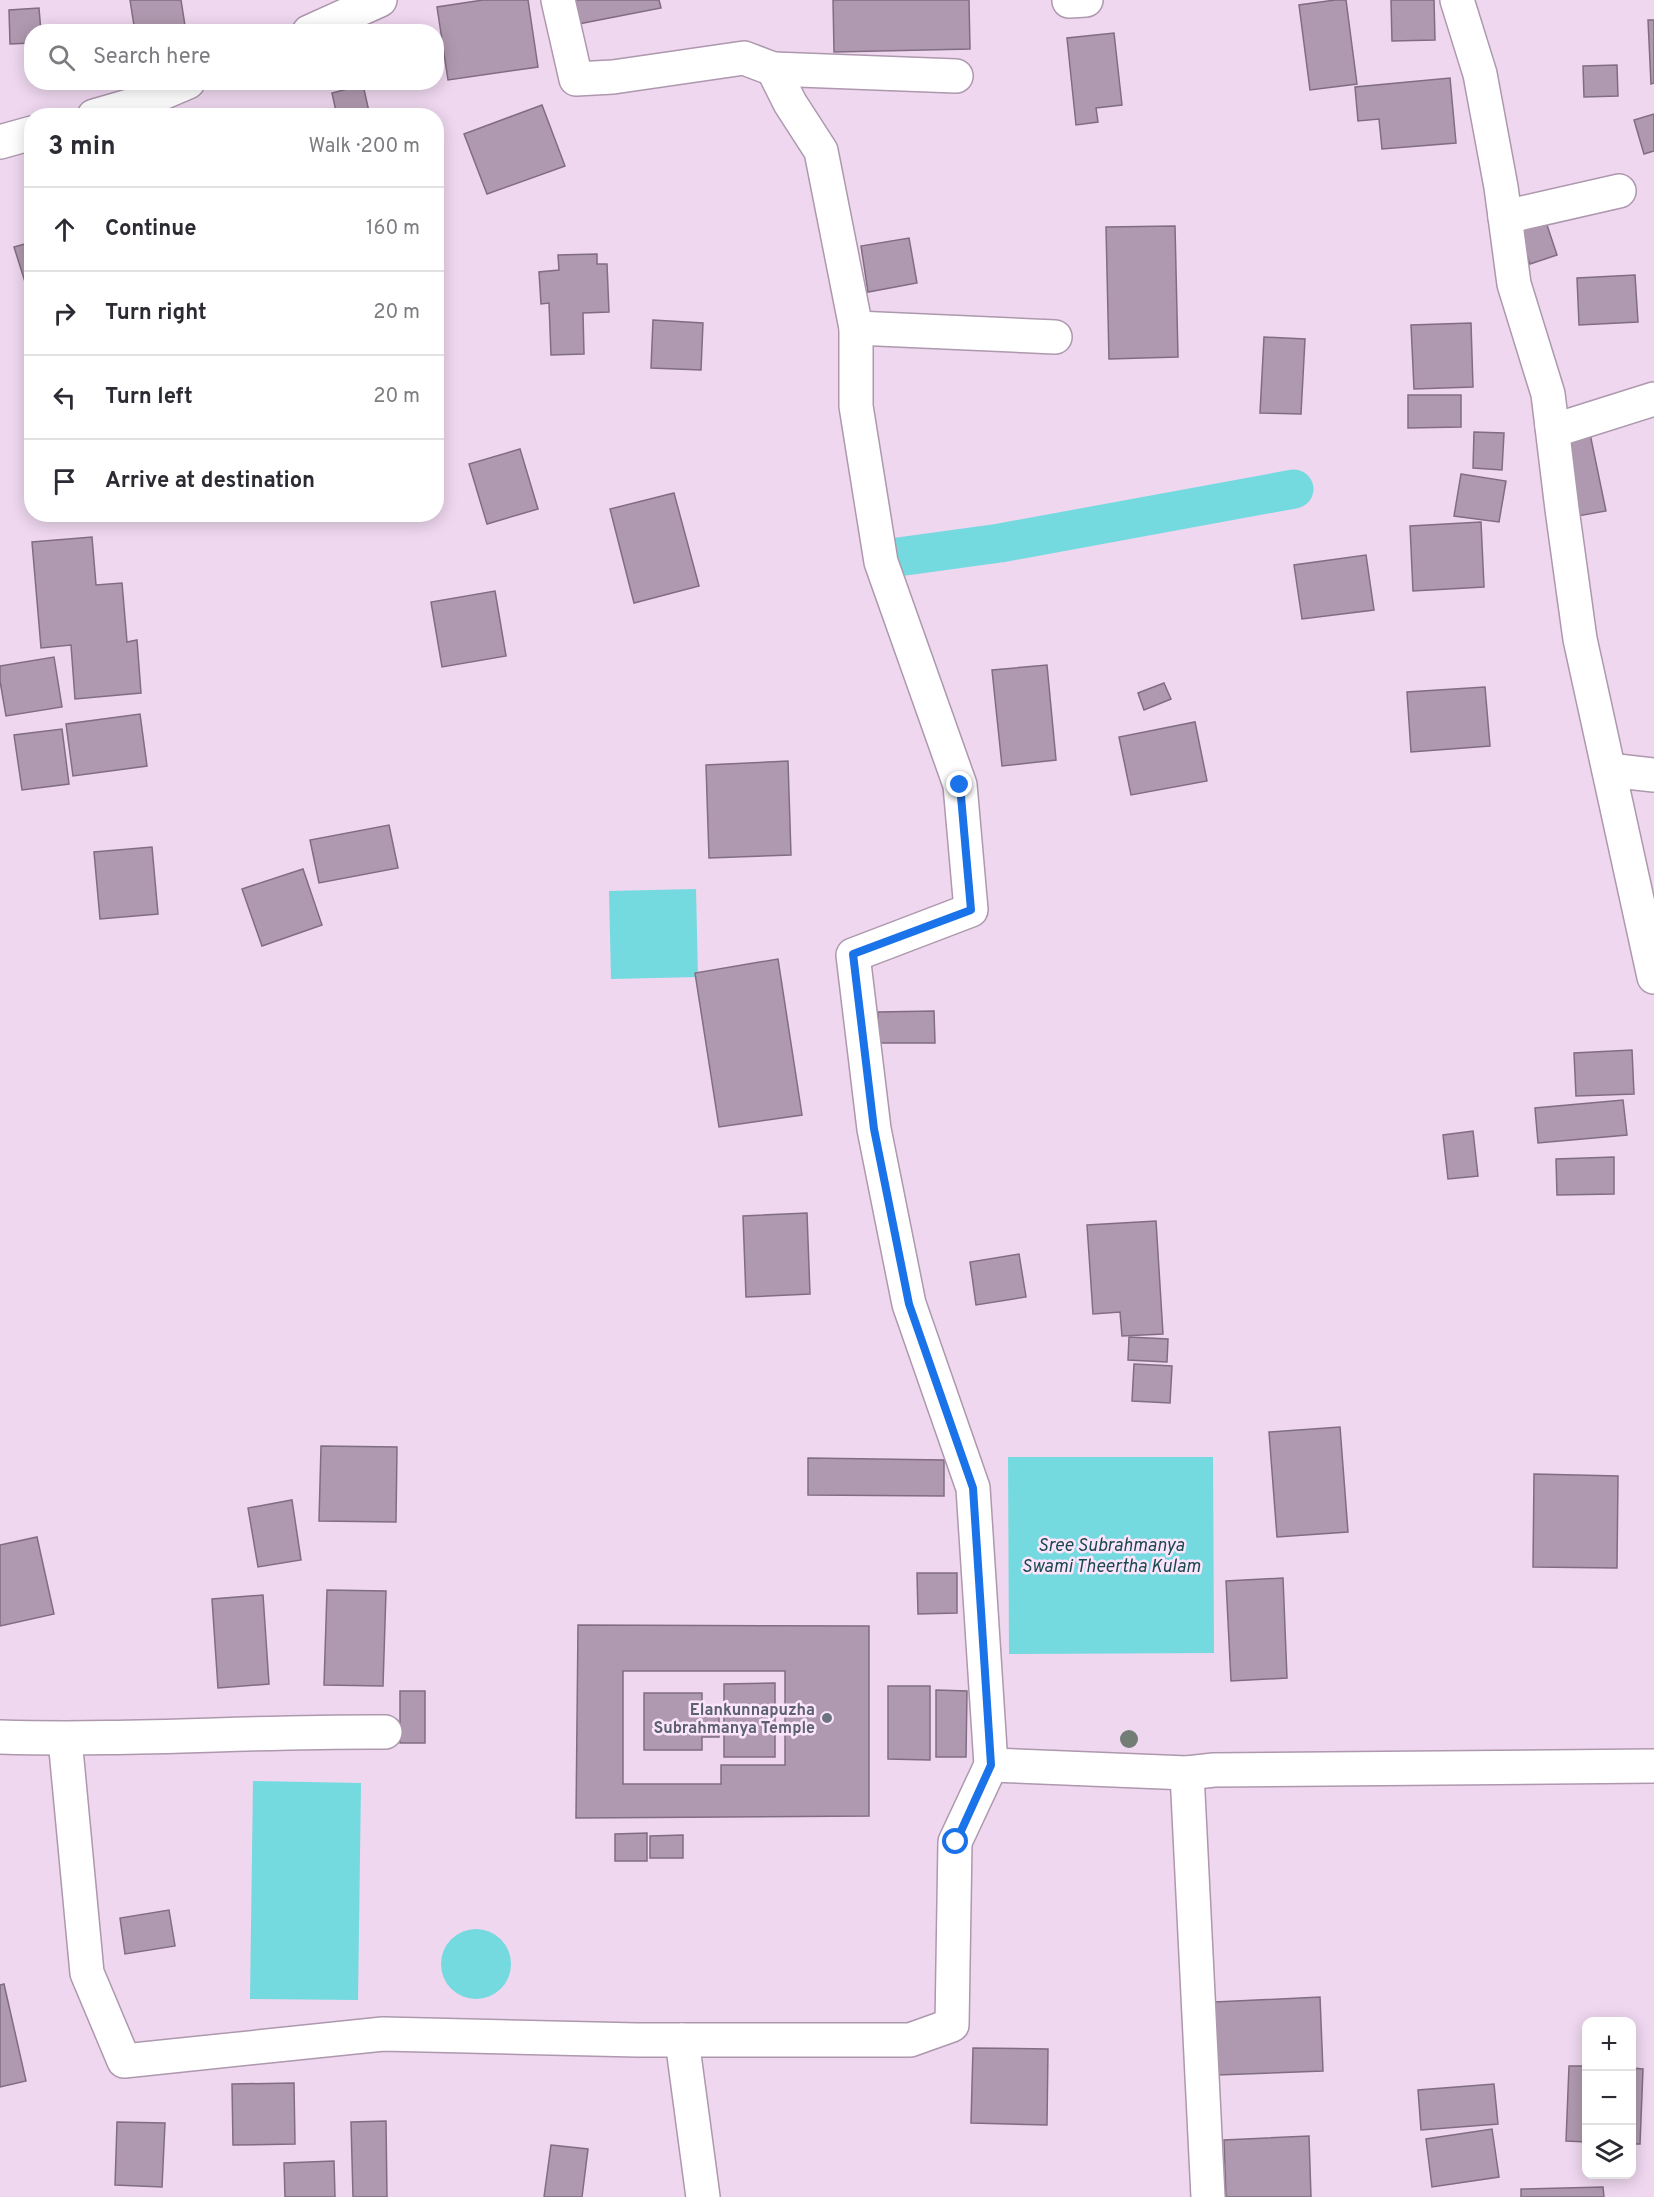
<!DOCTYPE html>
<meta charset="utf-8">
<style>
:root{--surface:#fff;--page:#f7f7f7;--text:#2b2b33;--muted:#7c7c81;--line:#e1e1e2}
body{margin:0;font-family:Overpass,sans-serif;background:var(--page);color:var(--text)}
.controls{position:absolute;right:18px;bottom:18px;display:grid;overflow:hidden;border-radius:12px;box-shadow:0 3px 15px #0003}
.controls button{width:54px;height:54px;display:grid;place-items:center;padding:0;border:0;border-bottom:2px solid var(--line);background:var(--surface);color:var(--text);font:30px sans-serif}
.stop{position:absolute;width:18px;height:18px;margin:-14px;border:4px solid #1a73e8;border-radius:50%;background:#fff}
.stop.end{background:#1a73e8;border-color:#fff;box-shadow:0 2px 6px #0008}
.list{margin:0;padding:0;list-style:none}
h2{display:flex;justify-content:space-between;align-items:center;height:78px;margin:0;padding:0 24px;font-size:26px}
h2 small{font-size:20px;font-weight:400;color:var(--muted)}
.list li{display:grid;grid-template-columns:39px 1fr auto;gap:18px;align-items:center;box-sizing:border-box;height:84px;padding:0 24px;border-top:2px solid var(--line)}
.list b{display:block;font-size:22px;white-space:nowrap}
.list em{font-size:20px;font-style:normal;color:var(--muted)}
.icon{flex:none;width:33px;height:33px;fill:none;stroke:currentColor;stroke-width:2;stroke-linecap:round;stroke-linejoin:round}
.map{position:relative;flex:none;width:1654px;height:2197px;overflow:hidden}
.search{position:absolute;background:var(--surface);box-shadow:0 3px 15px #0003;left:24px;top:24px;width:420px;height:66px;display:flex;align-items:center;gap:15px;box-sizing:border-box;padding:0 21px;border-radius:24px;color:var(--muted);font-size:22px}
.panel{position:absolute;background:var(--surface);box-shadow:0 3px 15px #0003;left:24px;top:108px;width:420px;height:414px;border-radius:24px}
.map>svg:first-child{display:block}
</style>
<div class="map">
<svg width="1654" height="2197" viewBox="0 0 1654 2197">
<rect width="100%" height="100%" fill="#eed7ef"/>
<g fill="#74dae0">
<polygon points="696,889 698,977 611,979 609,891"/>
<polygon points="1008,1457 1213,1457 1214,1653 1009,1654"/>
<polygon points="253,1781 361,1783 358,2000 250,1999"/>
<circle cx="476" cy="1964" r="35"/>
</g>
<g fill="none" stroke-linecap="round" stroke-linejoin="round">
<polyline stroke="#74dae0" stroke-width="39" points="898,557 1000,543 1294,489"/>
</g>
<g fill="#af99b0" stroke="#816d82" stroke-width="1.5" fill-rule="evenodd">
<polygon points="130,0 181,0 186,32 135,32"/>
<polygon points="483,0 528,0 538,67 448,80 437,7"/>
<polygon points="569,0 659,0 661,8 573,25"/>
<polygon points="833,0 969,0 970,49 834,52"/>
<polygon points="1335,0 1346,0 1357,84 1310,90 1299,5"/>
<polygon points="1391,0 1434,0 1435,40 1392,41"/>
<polygon points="39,8 41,32 32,32 32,43 10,44 9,10"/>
<polygon points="1648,20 1654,20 1654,83 1651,84"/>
<polygon points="423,27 423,32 372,32"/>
<polygon points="1114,33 1122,105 1096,108 1098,122 1076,125 1067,38"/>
<polygon points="1617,65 1618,96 1584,97 1583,66"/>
<polygon points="1450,78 1456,143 1382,149 1379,119 1358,121 1355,87"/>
<polygon points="363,82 412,82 364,87"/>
<polygon points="363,85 370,116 337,116 332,93"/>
<polygon points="542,105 565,166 487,194 464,134"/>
<polygon points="1654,114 1654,151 1644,154 1634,120"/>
<polygon points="1543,213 1557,255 1530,264 1516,222"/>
<polygon points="1175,226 1178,357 1109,359 1106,227"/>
<polygon points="909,238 917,283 868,292 861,246"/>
<polygon points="32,242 32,284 26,285 14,247"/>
<polygon points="597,254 597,264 607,264 609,312 583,313 584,354 551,355 549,303 541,304 539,272 559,270 558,255"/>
<polygon points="1635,275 1638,322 1579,325 1577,278"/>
<polygon points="653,320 703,323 701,370 651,368"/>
<polygon points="1471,323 1473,387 1414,389 1411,325"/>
<polygon points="1264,337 1305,339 1301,414 1260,413"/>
<polygon points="1408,395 1461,395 1461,427 1408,428"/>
<polygon points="1589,429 1606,511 1578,516 1560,435"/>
<polygon points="1474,432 1504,433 1502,470 1473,468"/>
<polygon points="520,449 538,509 487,524 469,464"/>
<polygon points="1461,474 1506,481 1499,522 1454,516"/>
<polygon points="674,493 699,586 634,603 610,509"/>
<polygon points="1481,522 1484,587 1413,591 1410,526"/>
<polygon points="92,537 96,585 122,583 127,642 137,640 141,693 75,699 71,645 41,648 32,542"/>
<polygon points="1366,555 1374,610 1302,619 1294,565"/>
<polygon points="495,591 506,656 442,667 431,602"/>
<polygon points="54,657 62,707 6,716 0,681 0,666"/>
<polygon points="1047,665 1056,760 1002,766 992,670"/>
<polygon points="1164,683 1171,699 1144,710 1138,693"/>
<polygon points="1485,687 1490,746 1411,752 1407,692"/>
<polygon points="140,714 147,766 73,776 66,724"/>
<polygon points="1195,722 1207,781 1131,795 1119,737"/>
<polygon points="62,729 69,784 22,790 14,735"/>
<polygon points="788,761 791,855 709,858 706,765"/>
<polygon points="389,825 398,868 319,883 310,840"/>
<polygon points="152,847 158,914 100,919 94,852"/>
<polygon points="303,869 322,925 262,946 242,889"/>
<polygon points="778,959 802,1115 719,1127 695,973"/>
<polygon points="934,1011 935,1043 879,1043 878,1012"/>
<polygon points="1632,1050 1634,1094 1576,1096 1574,1053"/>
<polygon points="1623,1100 1627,1135 1538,1143 1535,1108"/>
<polygon points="1473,1131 1478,1176 1448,1179 1443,1135"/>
<polygon points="1614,1157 1614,1194 1557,1195 1556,1159"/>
<polygon points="807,1213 810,1294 746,1297 743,1216"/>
<polygon points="1156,1221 1163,1334 1122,1336 1120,1312 1093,1314 1087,1225"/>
<polygon points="1019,1254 1026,1297 976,1305 970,1262"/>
<polygon points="1129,1337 1168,1339 1167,1362 1128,1360"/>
<polygon points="1134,1364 1172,1366 1170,1403 1132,1401"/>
<polygon points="1340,1427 1348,1532 1277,1537 1269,1432"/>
<polygon points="321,1446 397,1447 396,1522 319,1521"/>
<polygon points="808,1458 944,1460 944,1496 808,1495"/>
<polygon points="1534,1474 1618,1476 1617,1568 1533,1567"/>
<polygon points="292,1500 301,1560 258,1567 248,1508"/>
<polygon points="37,1537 54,1614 0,1626 0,1545"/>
<polygon points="917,1573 957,1573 957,1613 918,1614"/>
<polygon points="1283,1578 1287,1678 1231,1681 1226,1581"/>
<polygon points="327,1590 386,1591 383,1686 324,1685"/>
<polygon points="263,1595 269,1684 218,1688 212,1599"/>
<path d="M578,1625L869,1626V1816L576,1818ZM623,1671H785V1765H721V1784H623Z"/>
<polygon points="775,1683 775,1757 724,1757 724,1684"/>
<polygon points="888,1686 930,1686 930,1760 888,1759"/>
<polygon points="936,1690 967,1691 966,1757 936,1757"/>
<rect x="400" y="1691" width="25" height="52"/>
<polygon points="644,1693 702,1693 702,1707 719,1707 719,1737 702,1737 702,1750 644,1750"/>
<polygon points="647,1833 647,1861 615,1861 615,1834"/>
<polygon points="683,1835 683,1858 650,1858 650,1836"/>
<polygon points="169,1910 175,1946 125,1954 120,1918"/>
<polygon points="4,1984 26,2081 0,2087 0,1985"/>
<polygon points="1320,1997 1323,2071 1217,2075 1215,2002"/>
<polygon points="973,2048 1048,2049 1047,2125 971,2123"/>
<polygon points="1569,2066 1586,2066 1586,2142 1566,2141"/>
<polygon points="1632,2068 1643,2069 1640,2144 1632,2144"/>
<polygon points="294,2083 295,2144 233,2145 232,2084"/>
<polygon points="1494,2084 1498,2124 1421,2130 1418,2090"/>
<polygon points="386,2121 387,2197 353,2197 351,2122"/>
<polygon points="117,2122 165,2123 162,2187 115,2185"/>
<polygon points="1492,2129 1499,2177 1432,2187 1426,2139"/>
<polygon points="1309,2136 1311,2197 1226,2197 1224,2140"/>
<polygon points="551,2145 588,2149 582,2197 544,2197"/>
<polygon points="334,2161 335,2197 285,2197 284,2163"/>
<polygon points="1603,2187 1604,2197 1521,2197 1521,2189"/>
</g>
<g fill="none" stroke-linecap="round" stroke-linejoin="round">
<g stroke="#ad98ae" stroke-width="36">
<g id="street">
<polyline points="558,0 576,79 613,77 744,58 773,69 790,103 821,151 856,328 856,406 881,562 960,785 971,910 853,955 874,1129 909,1304 973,1488 991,1765"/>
<polyline points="1457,0 1480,74 1501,187 1514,284 1548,394 1562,509 1580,639 1654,977"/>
<polyline points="1069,1 1086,0"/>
<polyline points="309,32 380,0"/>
<polyline points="773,69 956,76"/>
<polyline points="94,116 139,103"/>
<polyline points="145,116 139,103 188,82"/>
<polyline points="0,142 32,133"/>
<polyline points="1505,217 1619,191"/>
<polyline points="856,328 1055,337"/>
<polyline points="1552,426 1565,427 1654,399"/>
<polyline points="1609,770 1654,775"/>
<polyline points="65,1739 87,1973 124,2061 383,2034 637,2040 910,2040 952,2025 955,1842 991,1765 1187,1773 1214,1770 1654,1766"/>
<polyline points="1187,1773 1208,2197"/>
<polyline points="682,2040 703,2197"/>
</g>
</g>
<g stroke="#ad98ae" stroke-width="36">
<path id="secondary" d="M0,1737C128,1741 257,1731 385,1732"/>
</g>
<use href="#street" stroke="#fff" stroke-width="33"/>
<use href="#secondary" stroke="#fff" stroke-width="33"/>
</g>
<circle fill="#717d75" cx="1129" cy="1739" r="9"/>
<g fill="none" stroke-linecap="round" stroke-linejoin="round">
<polyline stroke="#1a73e8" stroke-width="8" points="956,1842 991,1765 973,1488 909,1304 874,1129 853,954 971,910 960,785"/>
</g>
<circle fill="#6b7280" stroke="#fbe5fd" stroke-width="2" cx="827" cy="1718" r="6"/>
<g text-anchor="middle" stroke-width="5" stroke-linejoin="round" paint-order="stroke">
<g font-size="16" font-weight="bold" fill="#5b616d" stroke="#fbe5fd" text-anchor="end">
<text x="815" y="1715">Elankunnapuzha<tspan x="815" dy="18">Subrahmanya Temple</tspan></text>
</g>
<g font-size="18" font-style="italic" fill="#1a494c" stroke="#fbe5fd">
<text x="1111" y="1551">Sree Subrahmanya<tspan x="1111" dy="21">Swami Theertha Kulam</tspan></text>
</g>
</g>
</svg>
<div class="controls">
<button>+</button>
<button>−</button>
<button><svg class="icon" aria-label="layers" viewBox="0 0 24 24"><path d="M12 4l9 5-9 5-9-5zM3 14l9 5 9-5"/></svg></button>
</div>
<div class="stop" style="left:956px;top:1842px"></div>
<div class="stop end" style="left:960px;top:785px"></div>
<div class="search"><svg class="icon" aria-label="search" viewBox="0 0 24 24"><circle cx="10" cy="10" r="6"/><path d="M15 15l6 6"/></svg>Search here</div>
<section class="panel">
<h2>3 min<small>Walk · 200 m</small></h2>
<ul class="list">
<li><svg class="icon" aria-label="ahead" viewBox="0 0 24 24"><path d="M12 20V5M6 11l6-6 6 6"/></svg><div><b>Continue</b></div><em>160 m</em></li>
<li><svg class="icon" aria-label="right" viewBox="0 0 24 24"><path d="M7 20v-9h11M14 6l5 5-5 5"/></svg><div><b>Turn right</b></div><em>20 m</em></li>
<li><svg class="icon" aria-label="left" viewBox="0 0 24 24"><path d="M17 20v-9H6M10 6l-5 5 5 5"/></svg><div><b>Turn left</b></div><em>20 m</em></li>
<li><svg class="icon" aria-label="arrive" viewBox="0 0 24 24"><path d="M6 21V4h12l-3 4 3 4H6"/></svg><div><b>Arrive at destination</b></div></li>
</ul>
</section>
</div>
